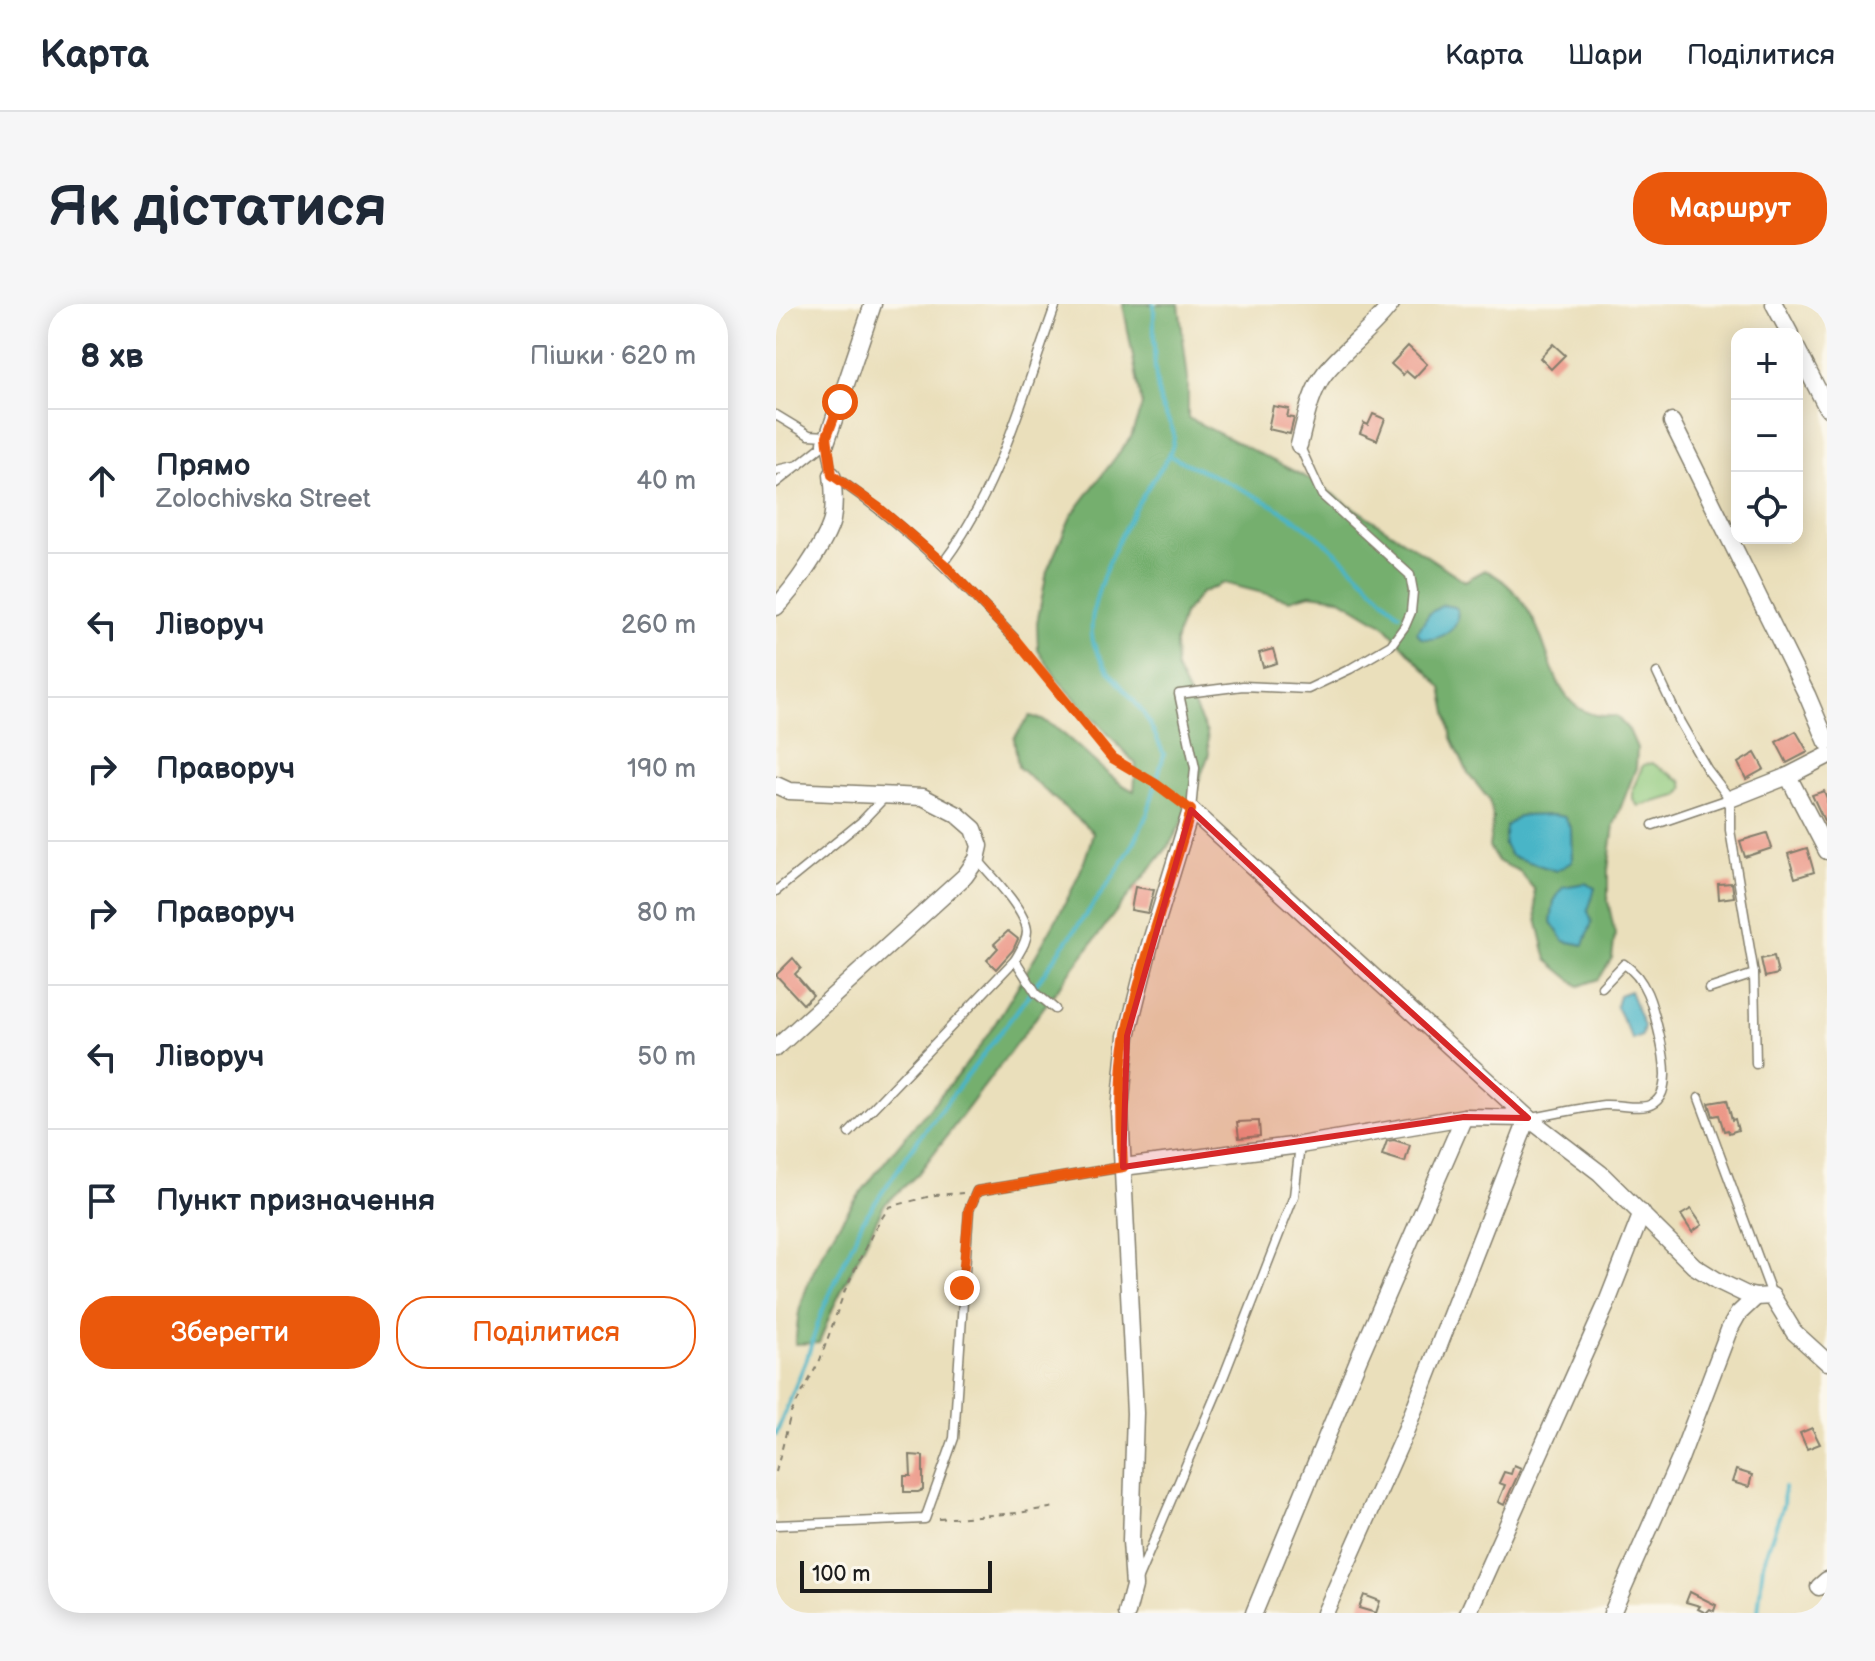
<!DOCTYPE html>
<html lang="uk">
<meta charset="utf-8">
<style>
:root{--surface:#fff;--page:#f6f6f7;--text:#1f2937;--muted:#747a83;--line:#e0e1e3;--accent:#ea580c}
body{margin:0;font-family:"Balsamiq Sans",sans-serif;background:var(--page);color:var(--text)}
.controls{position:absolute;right:24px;top:24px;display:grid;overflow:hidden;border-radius:16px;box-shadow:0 4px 20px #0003}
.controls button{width:72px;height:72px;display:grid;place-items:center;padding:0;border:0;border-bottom:2px solid var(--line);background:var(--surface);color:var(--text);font:40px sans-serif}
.scale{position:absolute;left:24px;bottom:20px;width:192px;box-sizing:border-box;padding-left:8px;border:4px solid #1c1c1c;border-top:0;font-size:22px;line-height:28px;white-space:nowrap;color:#1c1c1c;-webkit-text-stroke:6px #fbf7ec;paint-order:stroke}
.stop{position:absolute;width:24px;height:24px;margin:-18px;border:6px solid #ea580c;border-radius:50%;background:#fff}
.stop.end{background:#ea580c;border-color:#fff;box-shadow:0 2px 8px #0008}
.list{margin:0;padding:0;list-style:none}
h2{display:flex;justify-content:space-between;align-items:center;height:104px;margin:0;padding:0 32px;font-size:34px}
h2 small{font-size:26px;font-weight:400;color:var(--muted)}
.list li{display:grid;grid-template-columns:52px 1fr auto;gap:24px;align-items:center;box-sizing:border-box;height:144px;padding:0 32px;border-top:2px solid var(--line)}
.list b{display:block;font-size:30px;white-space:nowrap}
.list p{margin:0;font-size:26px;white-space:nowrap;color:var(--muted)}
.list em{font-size:26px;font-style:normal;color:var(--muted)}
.actions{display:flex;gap:16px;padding:24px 32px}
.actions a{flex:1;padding:18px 0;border:2px solid var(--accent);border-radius:32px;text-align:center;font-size:28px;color:var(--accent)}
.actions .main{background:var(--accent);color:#fff}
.icon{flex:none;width:44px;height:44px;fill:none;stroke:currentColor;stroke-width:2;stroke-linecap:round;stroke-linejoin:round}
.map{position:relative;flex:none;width:1051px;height:1309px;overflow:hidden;border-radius:32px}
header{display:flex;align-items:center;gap:48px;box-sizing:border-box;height:112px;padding:0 40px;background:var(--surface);border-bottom:2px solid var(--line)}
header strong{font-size:38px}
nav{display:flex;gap:44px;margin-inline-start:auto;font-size:28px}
.intro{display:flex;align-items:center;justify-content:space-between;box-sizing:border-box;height:192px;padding:0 48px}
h1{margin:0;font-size:56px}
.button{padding:20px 36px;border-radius:32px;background:var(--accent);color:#fff;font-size:28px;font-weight:700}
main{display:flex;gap:48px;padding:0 48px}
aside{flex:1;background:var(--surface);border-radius:32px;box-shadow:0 4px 20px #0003}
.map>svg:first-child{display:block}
</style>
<header>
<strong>Карта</strong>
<nav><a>Карта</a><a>Шари</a><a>Поділитися</a></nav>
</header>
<div class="intro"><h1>Як дістатися</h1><a class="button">Маршрут</a></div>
<main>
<aside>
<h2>8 хв<small>Пішки · 620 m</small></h2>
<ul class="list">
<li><svg class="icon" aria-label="ahead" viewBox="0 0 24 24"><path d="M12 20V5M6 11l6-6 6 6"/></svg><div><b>Прямо</b><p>Zolochivska Street</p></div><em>40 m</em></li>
<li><svg class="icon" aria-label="left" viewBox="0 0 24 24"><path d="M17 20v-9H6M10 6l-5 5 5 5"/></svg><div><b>Ліворуч</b></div><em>260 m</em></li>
<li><svg class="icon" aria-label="right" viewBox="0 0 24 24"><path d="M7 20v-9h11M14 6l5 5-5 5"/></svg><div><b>Праворуч</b></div><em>190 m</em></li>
<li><svg class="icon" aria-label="right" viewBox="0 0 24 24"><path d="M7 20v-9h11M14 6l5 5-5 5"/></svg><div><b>Праворуч</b></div><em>80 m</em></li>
<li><svg class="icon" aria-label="left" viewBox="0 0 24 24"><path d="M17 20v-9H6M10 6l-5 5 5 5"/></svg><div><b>Ліворуч</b></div><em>50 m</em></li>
<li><svg class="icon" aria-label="arrive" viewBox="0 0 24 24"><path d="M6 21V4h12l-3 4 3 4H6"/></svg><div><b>Пункт призначення</b></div></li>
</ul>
<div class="actions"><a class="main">Зберегти</a><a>Поділитися</a></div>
</aside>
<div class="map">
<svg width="1051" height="1309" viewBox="0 0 1051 1309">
<rect width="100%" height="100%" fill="#fbf7ec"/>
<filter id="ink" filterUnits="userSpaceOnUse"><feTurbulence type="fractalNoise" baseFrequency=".0125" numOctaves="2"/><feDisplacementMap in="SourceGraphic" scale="16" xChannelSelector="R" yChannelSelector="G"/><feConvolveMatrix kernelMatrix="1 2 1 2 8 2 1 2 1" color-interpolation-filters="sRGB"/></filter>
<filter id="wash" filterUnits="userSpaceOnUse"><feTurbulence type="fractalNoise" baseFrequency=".006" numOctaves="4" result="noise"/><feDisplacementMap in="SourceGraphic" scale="32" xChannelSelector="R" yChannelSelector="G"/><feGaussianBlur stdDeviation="1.8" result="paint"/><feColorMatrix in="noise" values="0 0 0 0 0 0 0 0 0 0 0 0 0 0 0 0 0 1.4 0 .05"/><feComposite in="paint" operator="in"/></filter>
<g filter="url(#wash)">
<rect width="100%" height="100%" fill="#eadfbb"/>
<polygon fill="#92cb7f" stroke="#57744e" stroke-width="2" points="876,459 906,477 908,485 902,492 862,502 857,496 857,485 867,461"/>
<path fill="#75af6e" stroke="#486645" stroke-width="2" d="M347,0H403L412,75V114L534,175L689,277L709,266C731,276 748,297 759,319C779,360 780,417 840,412L853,426L861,444L860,464L838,521L832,566V597L839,630L836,654L823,675L803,682L771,656L761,615L758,585L743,567L721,557L713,543L717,514L713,496L692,469L676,434L666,384L608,321L563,294L534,290L514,296L448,279L425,289L407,311L399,339L400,365L431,429L433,450L409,513L392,543L348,597L142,870L108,901L57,1004L43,1039L19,1040C21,1028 21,1015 24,1004C48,916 132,832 188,763C214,731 234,695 255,660C279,617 306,576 317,528L242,463L238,434L254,412C288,418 324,472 358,487L360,460L282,376L262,346L261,319L271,267L295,212L355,133L366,101Z"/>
<g fill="#4ab5c7" stroke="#336872" stroke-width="2">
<path d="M667,301L678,303L681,306C685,326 662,338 645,334L641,328L654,309Z"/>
<polygon points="777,511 789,513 795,526 796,558 780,567 735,552 728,541 730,522 743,512"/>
<polygon points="809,579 819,584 812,607 816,618 808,641 788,637 775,618 778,597 787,583"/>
<polygon points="854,687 868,722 866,732 857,736 840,703 843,691"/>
</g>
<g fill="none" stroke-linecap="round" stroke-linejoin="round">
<g stroke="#4ab5c7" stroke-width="4">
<path d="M394,152C439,173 487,191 527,221C563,247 592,280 623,310"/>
<path d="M0,1130L31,1054L45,1010L86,918L144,833L240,708L339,570L359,537L372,508L388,450C382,438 377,424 369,412C354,388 330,371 319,343C303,307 350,217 371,185C381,168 398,152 398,131C397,122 389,112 386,103C376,72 378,33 378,0"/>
<polyline points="982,1309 987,1259 1007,1201 1008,1183"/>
</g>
</g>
<g id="blocks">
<g fill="#ec9686">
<polygon points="777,40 789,51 775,65 764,54"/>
<polygon points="632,42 651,60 638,74 630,67 627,71 615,60"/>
<polygon points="497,102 513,105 511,113 518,114 514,130 492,125"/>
<polygon points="597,110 609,115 601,136 584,129 588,119 592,121"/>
<polygon points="497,345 501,359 487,363 483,349"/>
<polygon points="1020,427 1032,448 1011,459 1000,438"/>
<polygon points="979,449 988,465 970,475 962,459"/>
<polygon points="1048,487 1051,494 1051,523 1036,491"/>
<polygon points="991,529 996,544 969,553 964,537"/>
<polygon points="1031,544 1038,568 1019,574 1012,550"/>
<polygon points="956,579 958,593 943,595 942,580"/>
<polygon points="359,583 378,586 372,609 355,606"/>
<polygon points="232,627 242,635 237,646 220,665 211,656 222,644 218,640"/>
<polygon points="998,652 1002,670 989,673 985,655"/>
<polygon points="17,654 25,664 19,670 37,691 27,700 0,671"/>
<polygon points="951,796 956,816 959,815 962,826 953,829 952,826 948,827 943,811 937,812 933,799"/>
<polygon points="483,817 484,832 463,834 461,818"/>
<polygon points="618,836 634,841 629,858 606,851 611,837"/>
<polygon points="915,905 926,921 916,928 905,911"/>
<polygon points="1036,1124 1044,1140 1031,1145 1024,1129"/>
<polygon points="134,1151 147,1152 147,1186 142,1188 128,1188 128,1172 135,1172"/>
<polygon points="738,1161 745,1164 728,1201 722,1198 729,1181 723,1179 728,1168 735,1170"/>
<polygon points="960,1166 976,1171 973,1183 956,1178"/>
<polygon points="914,1288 940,1301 938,1307 934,1305 930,1309 922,1305 924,1302 910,1298"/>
<polygon points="588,1291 604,1297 600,1309 583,1304"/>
</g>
</g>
</g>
<g filter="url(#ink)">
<use href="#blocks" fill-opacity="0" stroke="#837e6c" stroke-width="2"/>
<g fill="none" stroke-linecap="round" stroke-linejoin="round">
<g stroke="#837e6c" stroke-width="11">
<g id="lane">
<polyline points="0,111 33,131 51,132"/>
<path d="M50,140L56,171C128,220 179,271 238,334"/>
<polyline points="0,166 23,161"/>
<polyline points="0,179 50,139"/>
<path d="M167,259C224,184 248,87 280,0"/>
<polyline points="881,369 904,418 931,465 954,495 954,526 978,670 933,685"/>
<polyline points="415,506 419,464 403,390 467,382 532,385 574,365 615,341 629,322 635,308 637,287 634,271 546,191 523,141"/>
<polyline points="877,521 953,495"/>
<polyline points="0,587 85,518 111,491"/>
<polyline points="239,656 260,689 279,705"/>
<polyline points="978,670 980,760"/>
<polyline points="923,794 996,991"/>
<path d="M755,814C779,810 804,804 828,801C842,800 858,805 871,802C899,795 887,747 883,729C877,704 871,675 848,660L826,683"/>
<path d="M73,829L239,656C244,647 251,638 251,627C250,607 215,571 201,555"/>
<polyline points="0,1221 149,1215 178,1134 193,906 201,887 347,863"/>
<polyline points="362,1274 447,1074 518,892 524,841"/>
</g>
</g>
<g stroke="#837e6c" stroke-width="19">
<g id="street">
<polyline points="998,0 1014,30"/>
<polyline points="1021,45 1051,104"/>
<polyline points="896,118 1031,391 1051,438"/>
<polyline points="50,139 97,0"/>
<path d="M523,141C529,118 534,88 549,69C569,44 596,26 615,0"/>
<path d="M0,303C17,286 50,239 56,216C59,201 58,186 56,171"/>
<polyline points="1012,472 1051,547"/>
<polyline points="0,481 13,487 147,493 182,511 198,525 204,542 201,555 189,572 0,744"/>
<polyline points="954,495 1012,472 1051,452"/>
<polyline points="347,863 524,841 688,813 752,814 628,1131 549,1309"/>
<polyline points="1043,1283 1051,1276"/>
<polyline points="351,1309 358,1282 355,1237 359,1109 344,807 351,732 374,640 415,506 752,814 824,869 918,962 942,977 971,991 980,993 996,992 1018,1028 1051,1058"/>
<polyline points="478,1309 583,1054 688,813"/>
<polyline points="692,1309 830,1001 866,909"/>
<polyline points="836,1309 904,1155 953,1026 962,1010 980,993"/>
</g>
</g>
<g stroke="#837e6c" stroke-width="2" stroke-dasharray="6 6" stroke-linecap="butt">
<polyline points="245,342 336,454 404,498"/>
<polyline points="0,1168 15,1109 44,1056 69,986 97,928 113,903 159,891 187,889"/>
<polyline points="163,1215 242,1209 279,1203"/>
</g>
<use href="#lane" stroke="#fff" stroke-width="8"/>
<use href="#street" stroke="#fff" stroke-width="16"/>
</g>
</g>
<g fill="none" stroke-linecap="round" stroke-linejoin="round" filter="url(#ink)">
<path stroke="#ea580c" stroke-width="10" d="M64,98L51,132L56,171L102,203L167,259L238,334L336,454L380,480L415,506C395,580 367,653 351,729C343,773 345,819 347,863L201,887L193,906L186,984"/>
</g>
<path fill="#d62828" fill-opacity="0.2" stroke="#d62828" stroke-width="6" stroke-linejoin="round" d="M415,506L521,605L752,814L688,813L347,863L351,732Z"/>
</svg>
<div class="controls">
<button>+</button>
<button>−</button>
<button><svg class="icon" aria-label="locate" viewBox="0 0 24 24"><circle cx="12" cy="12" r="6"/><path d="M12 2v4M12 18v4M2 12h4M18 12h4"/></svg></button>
</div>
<div class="scale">100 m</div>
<div class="stop" style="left:64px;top:98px"></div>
<div class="stop end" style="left:186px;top:984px"></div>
</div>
</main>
